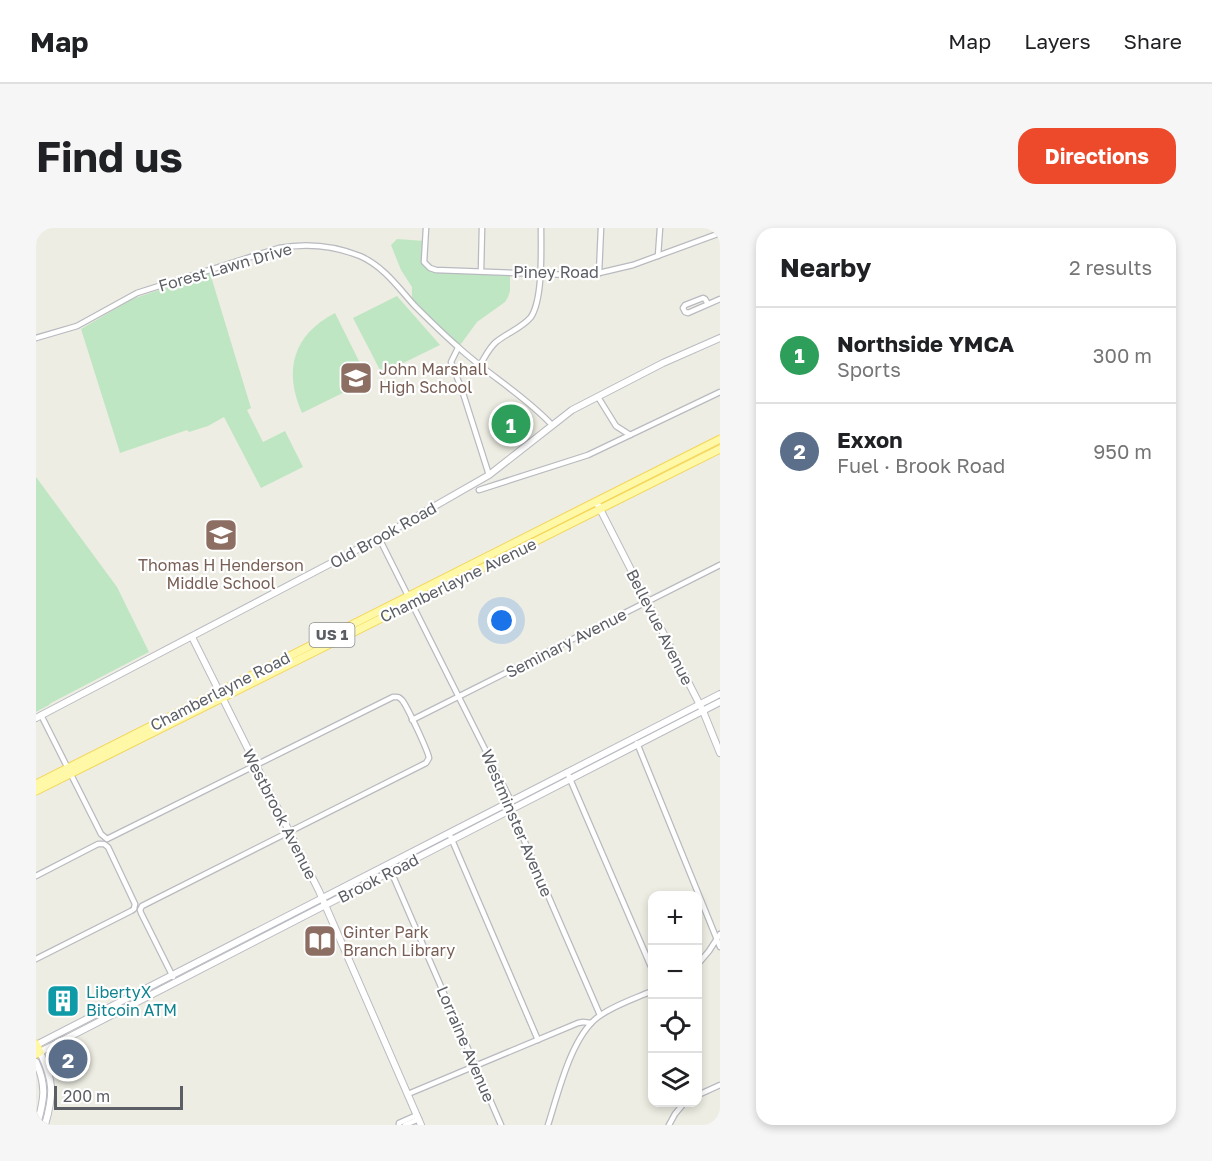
<!DOCTYPE html>
<meta charset="utf-8">
<style>
:root{--surface:#fff;--page:#f6f6f6;--text:#202124;--muted:#757577;--line:#e0e0e0;--accent:#ed4a2b}
body{margin:0;font-family:"Golos Text",sans-serif;background:var(--page);color:var(--text)}
.controls{position:absolute;right:18px;bottom:18px;display:grid;overflow:hidden;border-radius:12px;box-shadow:0 3px 9px #0003}
.controls button{width:54px;height:54px;display:grid;place-items:center;padding:0;border:0;border-bottom:2px solid var(--line);background:var(--surface);color:var(--text);font:30px sans-serif}
.scale{position:absolute;left:18px;bottom:15px;width:129px;box-sizing:border-box;padding-left:6px;border:3px solid #5b5e64;border-top:0;font-size:16px;line-height:21px;white-space:nowrap;color:#5b5e64;-webkit-text-stroke:4px #fff;paint-order:stroke}
.you{position:absolute;left:466px;top:393px;width:21px;height:21px;margin:-15px;border:4px solid #fff;border-radius:50%;background:#1a73e8;box-shadow:0 0 0 9px #1a73e833}
.badge{display:grid;place-items:center;width:39px;height:39px;border-radius:50%;background:var(--accent);color:#fff;font-size:20px;font-weight:700}
.pin{position:absolute;translate:-50% -50%;border:3px solid #fff;box-shadow:0 2px 6px #0006}
.list{margin:0;padding:0;list-style:none}
h2{display:flex;justify-content:space-between;align-items:center;height:78px;margin:0;padding:0 24px;font-size:26px}
h2 small{font-size:20px;font-weight:400;color:var(--muted)}
.list li{display:grid;grid-template-columns:39px 1fr auto;gap:18px;align-items:center;box-sizing:border-box;height:96px;padding:0 24px;border-top:2px solid var(--line)}
.list b{display:block;font-size:22px;white-space:nowrap}
.list p{margin:0;font-size:20px;white-space:nowrap;color:var(--muted)}
.list em{font-size:20px;font-style:normal;color:var(--muted)}
.icon{flex:none;width:33px;height:33px;fill:none;stroke:currentColor;stroke-width:2;stroke-linecap:round;stroke-linejoin:round}
.map{position:relative;flex:none;width:684px;height:897px;overflow:hidden;border-radius:18px}
header{display:flex;align-items:center;gap:36px;box-sizing:border-box;height:84px;padding:0 30px;background:var(--surface);border-bottom:2px solid var(--line)}
header strong{font-size:28px}
nav{display:flex;gap:33px;margin-inline-start:auto;font-size:21px}
.intro{display:flex;align-items:center;justify-content:space-between;box-sizing:border-box;height:144px;padding:0 36px}
h1{margin:0;font-size:42px}
.button{padding:15px 27px;border-radius:18px;background:var(--accent);color:#fff;font-size:21px;font-weight:700}
main{display:flex;gap:36px;padding:0 36px}
aside{flex:1;background:var(--surface);border-radius:18px;box-shadow:0 3px 9px #0003}
.map>svg:first-child{display:block}
</style>
<header>
<strong>Map</strong>
<nav><a>Map</a><a>Layers</a><a>Share</a></nav>
</header>
<div class="intro"><h1>Find us</h1><a class="button">Directions</a></div>
<main>
<div class="map">
<svg width="684" height="897" viewBox="0 0 684 897">
<rect width="100%" height="100%" fill="#eeede3"/>
<g fill="#bfe6c2">
<polygon points="361,11 389,13 389,34 394,40 474,45 474,63 472,69 469,74 441,94 422,120 376,74 376,59 365,42 355,17"/>
<polygon points="174,45 215,180 211,182 227,214 249,203 267,239 225,260 188,189 172,198 153,204 151,202 84,225 45,101 96,71"/>
<polygon points="361,68 404,117 349,144 344,142 317,90"/>
<path d="M299,85L330,147L327,155L266,185C247,142 257,107 299,85Z"/>
<polygon points="0,249 81,359 113,424 15,475 13,477 0,484"/>
</g>
<g fill="none" stroke-linecap="round" stroke-linejoin="round">
<g stroke="#b8bac0" stroke-width="7">
<g id="street">
<polyline points="390,0 388,34 394,40 400,42 535,47 563,45 597,37 684,5"/>
<polyline points="622,28 624,0"/>
<polyline points="445,43 446,0"/>
<polyline points="563,45 565,0"/>
<polyline points="672,76 669,71 667,70 649,77 647,80 649,84 652,85 684,71"/>
<path d="M0,110L41,98L101,65L243,20C270,15 299,18 324,28C347,38 362,59 378,77C392,91 406,105 421,118C451,146 488,167 516,197"/>
<polyline points="422,120 415,134 426,162 453,247"/>
<path d="M444,137C449,129 453,120 460,114C471,105 486,100 495,89C507,71 505,22 505,0"/>
<polyline points="562,169 580,198 594,207"/>
<polyline points="443,262 552,227 684,164"/>
<polyline points="343,310 475,573 475,582 564,787"/>
<path d="M5,487L65,606L71,611L357,469C362,469 362,468 366,472C371,478 392,523 393,530L390,535L106,678L104,682L105,685L137,749"/>
<polyline points="376,492 684,337"/>
<polyline points="601,515 684,719"/>
<polyline points="531,544 616,741"/>
<polyline points="413,605 502,812"/>
<polyline points="354,641 465,897"/>
<polyline points="0,648 62,616 68,616 72,619 99,676 98,681 95,683 0,731"/>
<polyline points="662,736 673,723 684,706"/>
<polyline points="372,866 542,795 547,794 555,795"/>
<polyline points="662,867 684,857"/>
<polyline points="363,897 363,895 381,887"/>
<polyline points="369,897 383,891"/>
<path d="M512,897C522,866 535,809 562,789C578,777 598,771 616,763"/>
<polyline points="633,897 639,886 649,874"/>
</g>
</g>
<g stroke="#b9bbc2" stroke-width="8">
<g id="secondary">
<polyline points="562,277 667,483 684,525"/>
<polyline points="156,409 283,663 385,897"/>
<polyline points="0,490 343,310 453,247 536,182 627,135 684,110"/>
<polyline points="0,817 684,466"/>
<path d="M0,834C11,858 8,872 1,897"/>
<path d="M9,897C18,865 18,854 4,824L684,474"/>
</g>
</g>
<g stroke="#f4d556" stroke-width="9">
<g id="primary">
<polyline points="0,556 684,211"/>
<polyline points="0,563 684,221"/>
<polyline points="0,816 4,824 0,826"/>
</g>
</g>
<use href="#street" stroke="#fff" stroke-width="4.5"/>
<use href="#secondary" stroke="#fff" stroke-width="6"/>
<use href="#primary" stroke="#fff8a7" stroke-width="7"/>
</g>
<defs>
<g id="school-square" transform="scale(1.725)"><rect x="-9" y="-9" width="18" height="18" rx="4" fill="#8d6e63" stroke="#fff"/><path d="M0-5L7-2L0 1L-7-2ZM-4 1L0 2.5L4 1V4Q0 6-4 4Z" fill="#fff"/></g>
<g id="library-square" transform="scale(1.725)"><rect x="-9" y="-9" width="18" height="18" rx="4" fill="#8d6e63" stroke="#fff"/><path d="M-6-4Q-3-5.5-.7-3.5V5Q-3 3-6 4ZM6-4Q3-5.5 .7-3.5V5Q3 3 6 4Z" fill="#fff"/></g>
<g id="building-square" transform="scale(1.725)"><rect x="-9" y="-9" width="18" height="18" rx="4" fill="#0f9aa8" stroke="#fff"/><path d="M-4-6H4V6H1V3H-1V6H-4ZM-2.5-4.3h1.7v1.8h-1.7ZM.8-4.3h1.7v1.8H.8ZM-2.5-1h1.7V.8h-1.7ZM.8-1h1.7V.8H.8Z" fill="#fff"/></g>
</defs>
<g fill-rule="evenodd">
<use href="#school-square" x="320" y="150"/>
<use href="#school-square" x="185" y="307"/>
<use href="#library-square" x="284" y="713"/>
<use href="#building-square" x="27" y="773"/>
</g>
<g text-anchor="middle" stroke-width="4.5" stroke-linejoin="round" paint-order="stroke">
<rect fill="#fff" stroke="#8c8e92" stroke-width="1.5" x="273.5" y="395" width="45" height="24" rx="4.5"/>
<g font-size="15" font-weight="bold" fill="#5b5e64">
<text x="296" y="412">US 1</text>
</g>
<g font-size="16" fill="#5b5e64" stroke="#fff">
<text transform="translate(189 39) rotate(-16)" y="6">Forest Lawn Drive</text>
<text x="520" y="50">Piney Road</text>
<text transform="translate(347 307) rotate(-29)" y="6">Old Brook Road</text>
<text transform="translate(422 352) rotate(-26)" y="6">Chamberlayne Avenue</text>
<text transform="translate(624 399) rotate(63)" y="6">Bellevue Avenue</text>
<text transform="translate(530 415) rotate(-27)" y="6">Seminary Avenue</text>
<text transform="translate(184 463) rotate(-27)" y="6">Chamberlayne Road</text>
<text transform="translate(244 586) rotate(63)" y="6">Westbrook Avenue</text>
<text transform="translate(481 595) rotate(67)" y="6">Westminster Avenue</text>
<text transform="translate(342 650) rotate(-27)" y="6">Brook Road</text>
<text transform="translate(430 816) rotate(67)" y="6">Lorraine Avenue</text>
</g>
<g font-size="16" fill="#785e54" stroke="#fff" text-anchor="start">
<text x="343" y="147">John Marshall<tspan x="343" dy="18">High School</tspan></text>
<text x="185" y="343" text-anchor="middle">Thomas H Henderson<tspan x="185" dy="18">Middle School</tspan></text>
<text x="307" y="710">Ginter Park<tspan x="307" dy="18">Branch Library</tspan></text>
</g>
<g font-size="16" fill="#0d838f" stroke="#fff" text-anchor="start">
<text x="50" y="770">LibertyX<tspan x="50" dy="18">Bitcoin ATM</tspan></text>
</g>
</g>
</svg>
<div class="controls">
<button>+</button>
<button>−</button>
<button><svg class="icon" aria-label="locate" viewBox="0 0 24 24"><circle cx="12" cy="12" r="6"/><path d="M12 2v4M12 18v4M2 12h4M18 12h4"/></svg></button>
<button><svg class="icon" aria-label="layers" viewBox="0 0 24 24"><path d="M12 4l9 5-9 5-9-5zM3 14l9 5 9-5"/></svg></button>
</div>
<div class="scale">200 m</div>
<div class="you"></div>
<div class="pin badge" style="left:475px;top:196px;background:#2e9e5b">1</div>
<div class="pin badge" style="left:32px;top:831px;background:#5c6f8a">2</div>
</div>
<aside>
<h2>Nearby<small>2 results</small></h2>
<ul class="list">
<li><span class="badge" style="background:#2e9e5b">1</span><div><b>Northside YMCA</b><p>Sports</p></div><em>300 m</em></li>
<li><span class="badge" style="background:#5c6f8a">2</span><div><b>Exxon</b><p>Fuel · Brook Road</p></div><em>950 m</em></li>
</ul>
</aside>
</main>
